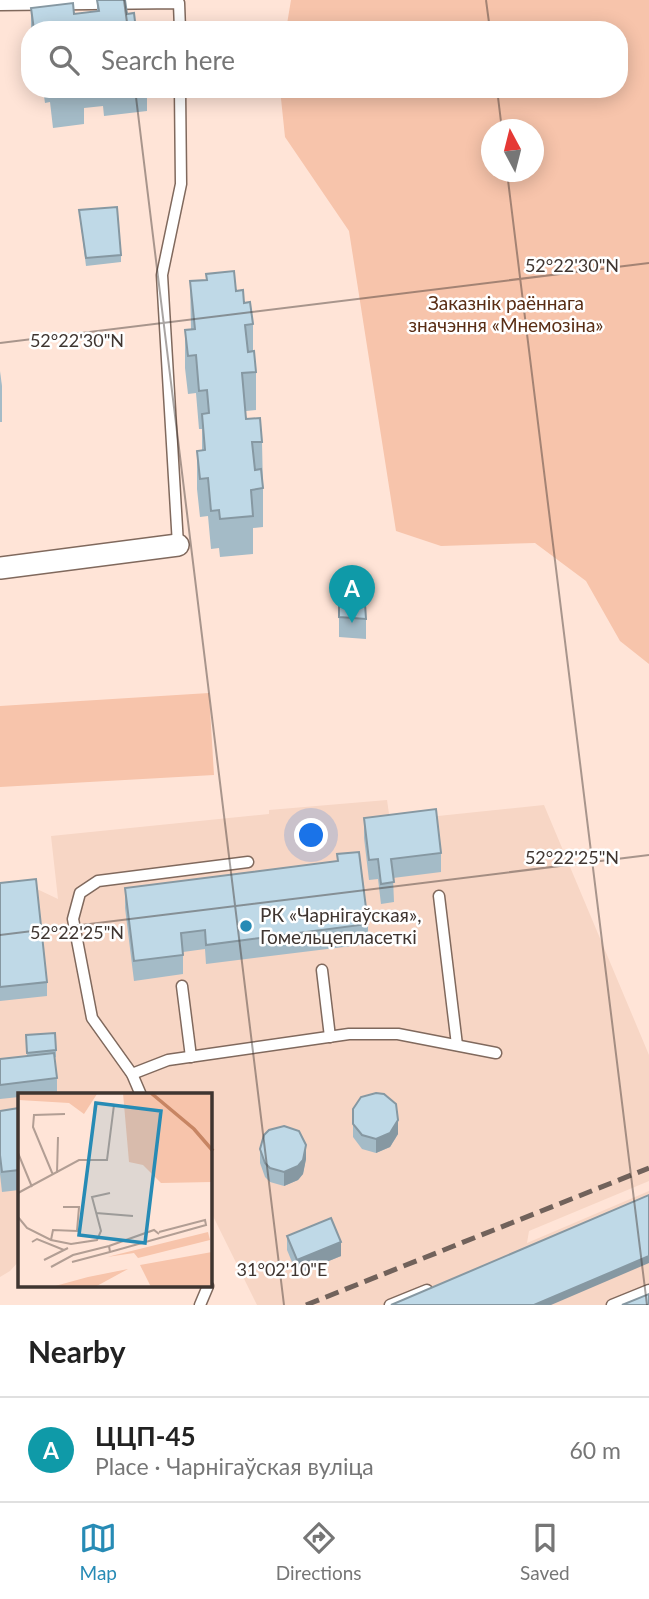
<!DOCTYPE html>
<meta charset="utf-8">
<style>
:root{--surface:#fff;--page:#f2f2f2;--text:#222;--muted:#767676;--line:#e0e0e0;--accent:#278bb5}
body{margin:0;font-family:Lato,sans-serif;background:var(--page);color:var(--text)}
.compass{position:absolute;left:481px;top:119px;width:63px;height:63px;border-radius:50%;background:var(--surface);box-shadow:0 4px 18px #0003;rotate:353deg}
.you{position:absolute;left:312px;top:836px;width:24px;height:24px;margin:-18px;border:5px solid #fff;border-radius:50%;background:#1a73e8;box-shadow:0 0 0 10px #1a73e833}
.badge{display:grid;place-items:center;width:46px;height:46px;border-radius:50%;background:var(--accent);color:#fff;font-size:23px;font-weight:700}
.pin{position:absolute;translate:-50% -58px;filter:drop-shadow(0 2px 4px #0008)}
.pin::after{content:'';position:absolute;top:37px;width:24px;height:21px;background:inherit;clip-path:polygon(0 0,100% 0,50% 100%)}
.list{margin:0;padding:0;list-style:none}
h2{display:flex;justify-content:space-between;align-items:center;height:91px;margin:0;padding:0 28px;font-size:30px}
h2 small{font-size:23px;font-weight:400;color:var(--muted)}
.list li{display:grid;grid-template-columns:46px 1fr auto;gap:21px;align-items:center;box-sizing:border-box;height:105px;padding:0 28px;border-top:2px solid var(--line)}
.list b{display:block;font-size:26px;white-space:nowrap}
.list p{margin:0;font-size:23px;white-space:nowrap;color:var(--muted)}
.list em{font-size:23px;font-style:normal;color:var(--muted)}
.icon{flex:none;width:38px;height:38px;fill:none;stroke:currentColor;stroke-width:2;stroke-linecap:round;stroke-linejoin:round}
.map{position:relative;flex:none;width:649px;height:1305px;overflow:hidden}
.search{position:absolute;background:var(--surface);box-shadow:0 4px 18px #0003;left:21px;right:21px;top:21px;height:77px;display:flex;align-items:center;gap:18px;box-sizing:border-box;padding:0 24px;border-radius:28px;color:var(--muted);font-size:26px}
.sheet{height:196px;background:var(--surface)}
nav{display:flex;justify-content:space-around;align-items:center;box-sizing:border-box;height:98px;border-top:2px solid var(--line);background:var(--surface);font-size:19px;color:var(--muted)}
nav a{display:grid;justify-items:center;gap:4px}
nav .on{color:var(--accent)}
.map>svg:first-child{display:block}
</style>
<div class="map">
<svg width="649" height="1305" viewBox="0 0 649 1305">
<rect width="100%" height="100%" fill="#ffe4d7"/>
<polygon fill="#f7d6c5" points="387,800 390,821 544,805 649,1055 649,1181 529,1231 527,1243 649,1191 649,1305 257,1305 210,1210 210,1095 19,1095 19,1261 10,1271 0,1277 0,895 39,890 58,899 51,836 269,814 269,810"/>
<g fill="#f7c4ab" fill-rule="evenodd">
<path d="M291,0H649V664L620,641L586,581L535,543L441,546L396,531L349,231L285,137L280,89H619V30H286ZM491,130H534V172H491Z"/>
<polygon points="209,693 214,775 0,787 0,706"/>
</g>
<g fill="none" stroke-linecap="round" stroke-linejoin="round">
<g stroke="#80695d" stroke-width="13">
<g id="service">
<polyline points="0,5 179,3 180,30"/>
<polyline points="178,545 162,275 181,184 180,89"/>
<polyline points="439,896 457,1045"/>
<polyline points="322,970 330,1037"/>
<polyline points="182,986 191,1057"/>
<polyline points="132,1074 168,1060 349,1034 398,1034 496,1053"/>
<polyline points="141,1095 132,1074 92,1018 73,919 80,893 98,881 248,862"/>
<polyline points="200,1305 208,1286"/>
<polyline points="390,1305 427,1290"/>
<polyline points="612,1305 649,1290"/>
</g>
</g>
<g stroke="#80695d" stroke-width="24">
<polyline id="minor" points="0,568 178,545"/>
</g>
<use href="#service" stroke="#fff" stroke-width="10"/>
<use href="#minor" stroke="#fff" stroke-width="21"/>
<polyline stroke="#71625b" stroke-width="5" stroke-dasharray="14 7" stroke-linecap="butt" points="306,1305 649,1168"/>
</g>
<g fill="#a4bbc7">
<polygon points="97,0 125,0 127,14 136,30 31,30 31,8 74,14 97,11"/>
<polygon points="43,89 147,89 147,111 104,116 103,106 84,108 84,124 53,128 50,102 45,103"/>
<polygon points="79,210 121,255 121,262 86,266"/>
<polygon points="190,281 236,291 244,303 253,324 253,351 256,372 256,410 246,411 246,419 262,442 263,488 263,527 253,528 253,554 220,557 219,548 211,549 208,516 200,517 197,489 197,451 202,450 202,429 199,429 196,393 188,394 185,368 185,330 191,329"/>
<polygon points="0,371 2,386 2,422 0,422"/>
<polygon points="339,589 366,619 366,639 339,637"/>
<polygon points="364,818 441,853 441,872 393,878 394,902 381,904 378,879 369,880 364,838"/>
<polygon points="337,854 368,924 368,944 206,964 205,949 183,952 183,974 134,981 125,908 125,888 337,861"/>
<polygon points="0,883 47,982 47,996 0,1001"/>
<polygon points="26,1035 56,1050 56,1057 54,1058 57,1078 57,1092 35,1095 19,1095 19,1097 0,1099 0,1059 27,1056"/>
<polygon points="19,1108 19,1190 2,1192 0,1174 0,1111"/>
<polygon points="353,1109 398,1134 390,1147 376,1153 362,1149 353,1137"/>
<polygon points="260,1149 306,1159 303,1174 298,1180 284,1186 270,1182 265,1177 260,1163"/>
<polygon points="287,1236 341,1256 297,1274 287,1250"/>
</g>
<g fill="#8698a2">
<polygon points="398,1120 398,1134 390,1147 376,1153 376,1139"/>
<polygon points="306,1145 306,1159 303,1174 298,1180 284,1186 284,1172"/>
<polygon points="341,1242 341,1256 297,1274 297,1260"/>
<polygon points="649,1256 649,1263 551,1305 534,1305"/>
</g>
<g fill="#bfd9e7" stroke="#8698a2" stroke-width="2">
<polygon points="97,0 125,0 127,14 134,13 136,30 34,30 31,8 73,3 74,14 99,11"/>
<polygon points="117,207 121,255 86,258 79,210"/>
<polygon points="234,271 236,291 243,290 244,303 250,302 253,324 245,325 248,352 254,351 256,372 242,373 246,419 260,418 262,442 252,442 255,470 261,469 263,488 251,490 253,516 220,519 219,510 211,511 208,478 200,479 197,451 205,450 202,414 209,413 207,390 199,391 196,355 188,356 185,330 195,329 190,281 207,280 206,274"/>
<polygon points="364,588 366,619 339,617 339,589"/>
<polygon points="436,809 441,853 391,859 394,882 381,884 378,859 369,860 364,818"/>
<polygon points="359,852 368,924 206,945 205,930 181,933 183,955 134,961 125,888 338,861 337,854"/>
<polygon points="36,879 47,982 0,987 0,883"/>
<polygon points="55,1033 56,1050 27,1053 26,1035"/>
<polygon points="54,1053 57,1078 0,1085 0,1059"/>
<polygon points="376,1093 384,1094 396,1104 398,1120 390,1133 376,1139 362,1135 353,1124 353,1109 361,1097"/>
<polygon points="19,1108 19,1170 2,1172 0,1155 0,1111"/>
<polygon points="284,1126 299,1131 306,1145 303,1160 298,1166 284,1172 270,1168 265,1163 260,1149 264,1135 269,1130"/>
<polygon points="649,1195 649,1256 534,1305 391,1305"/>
<polygon points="331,1218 341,1242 297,1260 287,1236"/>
<polygon points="649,1294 649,1305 622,1305"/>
</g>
<path fill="none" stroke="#3f3530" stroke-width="2" stroke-opacity="0.45" d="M124,0L128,30M486,0L490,30M135,89L284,1305M497,89L502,130M507,172L647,1305M0,343L649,263M0,935L649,855"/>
<circle fill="#278bb5" stroke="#fff" stroke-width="2.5" cx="246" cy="926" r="7"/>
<g text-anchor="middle" stroke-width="5" stroke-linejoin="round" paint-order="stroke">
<g font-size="19" fill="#592d14" stroke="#fff">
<text x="506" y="310">Заказнік раённага<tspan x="506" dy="22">значэння «Мнемозіна»</tspan></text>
</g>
<g font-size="19" fill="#3f3530" stroke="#fff" text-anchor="start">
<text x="260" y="922">РК «Чарнігаўская»,<tspan x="260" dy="22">Гомельцепласеткі</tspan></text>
</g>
</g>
<g transform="translate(18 1093)">
<rect width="194" height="194" fill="#ffe4d7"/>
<path d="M0,0H90L79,1L66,21L51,10L1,7ZM105,0H194V89L143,90L125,72L111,69ZM190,139L192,147L120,165L116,160L89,164ZM194,159V194H133L122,172ZM110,176L77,194L37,193L70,184Z" fill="#f7c4ab"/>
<path fill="none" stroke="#c78563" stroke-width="3.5" d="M133,0L176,36L195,58"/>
<path fill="none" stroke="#b29e94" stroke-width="2" d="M0,60L14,94M39,80L40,44M35,82L15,34L16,22L47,21M0,100L61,67H89L96,12L77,10L76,26M78,120L115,123M0,124L9,135L33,147L53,151L79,147L83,138L74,104L92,100M33,147L35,137L59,138L61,114H45M14,149L19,146L46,157M91,153L136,137L141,141M26,167L50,155M54,169L92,159M33,174L55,162L91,153L92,159L188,132L187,127L141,139"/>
<path fill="#278bb5" fill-opacity="0.15" stroke="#278bb5" stroke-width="3.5" d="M78,10L143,18L127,150L61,142Z"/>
<rect width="194" height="194" fill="none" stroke="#3f3530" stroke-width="3.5"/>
</g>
<g font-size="18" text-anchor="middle" fill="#3f3530" stroke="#fff" stroke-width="5" stroke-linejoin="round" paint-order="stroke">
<text x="572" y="272">52°22'30"N</text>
<text x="77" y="347">52°22'30"N</text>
<text x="572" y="864">52°22'25"N</text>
<text x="77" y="939">52°22'25"N</text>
<text x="282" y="1276">31°02'10"E</text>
</g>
</svg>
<svg class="compass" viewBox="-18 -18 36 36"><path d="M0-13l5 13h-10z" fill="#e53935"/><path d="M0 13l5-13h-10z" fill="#767676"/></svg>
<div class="you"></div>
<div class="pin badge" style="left:352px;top:623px;background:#0f9aa8">A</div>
<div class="search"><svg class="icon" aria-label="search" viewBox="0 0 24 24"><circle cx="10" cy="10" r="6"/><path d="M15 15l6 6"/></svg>Search here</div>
</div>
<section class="sheet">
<h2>Nearby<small></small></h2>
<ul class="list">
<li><span class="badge" style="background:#0f9aa8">A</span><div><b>ЦЦП-45</b><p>Place · Чарнігаўская вуліца</p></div><em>60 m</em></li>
</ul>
</section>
<nav>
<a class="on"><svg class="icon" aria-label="map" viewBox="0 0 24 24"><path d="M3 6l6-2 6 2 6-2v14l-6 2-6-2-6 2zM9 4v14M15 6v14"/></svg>Map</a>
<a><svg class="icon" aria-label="directions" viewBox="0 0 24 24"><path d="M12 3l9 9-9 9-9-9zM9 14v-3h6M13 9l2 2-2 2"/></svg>Directions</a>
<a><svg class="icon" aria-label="saved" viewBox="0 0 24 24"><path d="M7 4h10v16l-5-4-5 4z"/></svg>Saved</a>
</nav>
